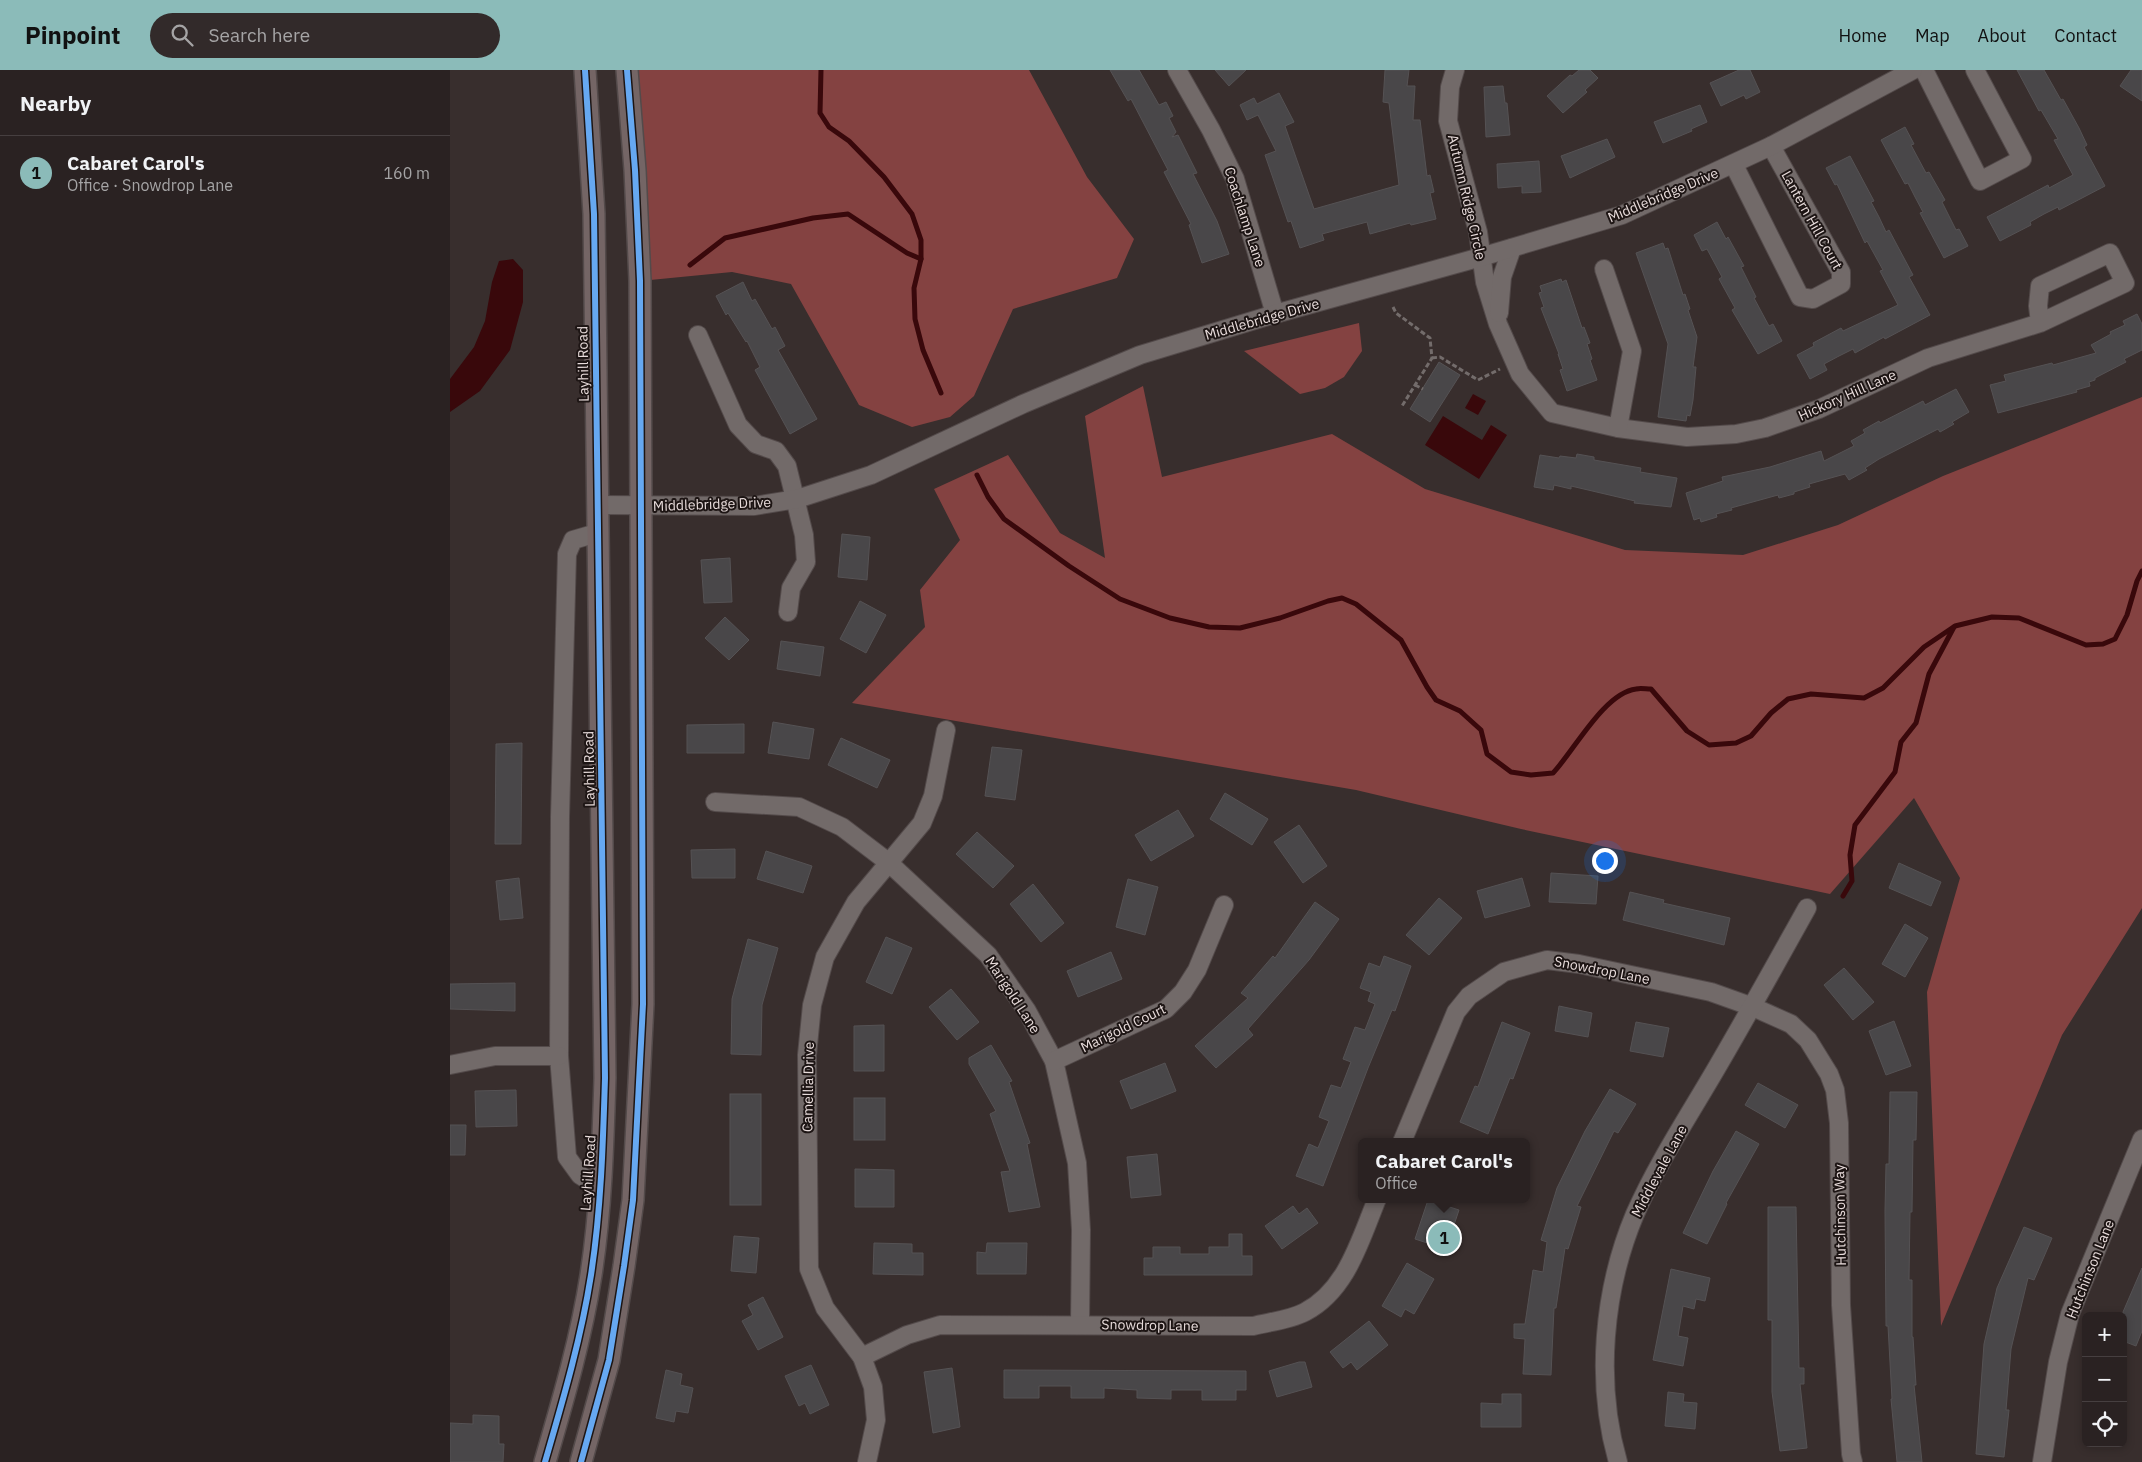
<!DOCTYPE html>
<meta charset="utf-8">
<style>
:root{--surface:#2a2222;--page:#322a2a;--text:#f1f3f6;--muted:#a5a4a5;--line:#463f40;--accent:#8bbbb9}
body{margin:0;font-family:"IBM Plex Sans",sans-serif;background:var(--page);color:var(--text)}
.controls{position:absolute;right:15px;bottom:15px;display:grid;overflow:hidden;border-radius:8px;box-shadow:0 2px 8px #0003}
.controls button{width:45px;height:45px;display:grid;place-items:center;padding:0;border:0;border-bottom:1px solid var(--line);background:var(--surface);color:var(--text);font:25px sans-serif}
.you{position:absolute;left:1154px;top:790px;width:18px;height:18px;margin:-12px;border:4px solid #fff;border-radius:50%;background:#1a73e8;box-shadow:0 0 0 8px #1a73e833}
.badge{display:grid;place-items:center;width:32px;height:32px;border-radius:50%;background:var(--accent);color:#111;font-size:16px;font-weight:700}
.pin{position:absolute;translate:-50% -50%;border:2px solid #fff;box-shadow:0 1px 5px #0006}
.popup{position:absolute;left:908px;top:1068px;width:172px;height:65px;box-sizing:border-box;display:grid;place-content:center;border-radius:8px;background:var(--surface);filter:drop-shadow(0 1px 4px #0005);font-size:16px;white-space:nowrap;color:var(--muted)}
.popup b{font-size:19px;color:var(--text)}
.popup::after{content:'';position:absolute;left:50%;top:100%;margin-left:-10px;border:10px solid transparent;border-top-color:var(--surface)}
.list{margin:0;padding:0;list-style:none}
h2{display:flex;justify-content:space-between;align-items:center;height:65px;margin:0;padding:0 20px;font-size:21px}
h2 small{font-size:16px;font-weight:400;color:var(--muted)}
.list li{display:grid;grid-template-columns:32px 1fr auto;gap:15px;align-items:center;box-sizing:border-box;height:75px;padding:0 20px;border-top:1px solid var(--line)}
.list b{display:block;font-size:19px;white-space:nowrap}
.list p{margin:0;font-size:16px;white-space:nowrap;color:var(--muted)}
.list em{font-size:16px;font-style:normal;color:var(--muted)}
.icon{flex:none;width:28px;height:28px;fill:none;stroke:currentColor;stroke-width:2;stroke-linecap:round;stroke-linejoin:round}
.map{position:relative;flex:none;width:1692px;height:1392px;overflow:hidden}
header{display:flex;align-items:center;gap:30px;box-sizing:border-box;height:70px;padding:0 25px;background:var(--accent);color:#111}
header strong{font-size:24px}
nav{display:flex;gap:28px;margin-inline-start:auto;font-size:18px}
.search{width:350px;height:45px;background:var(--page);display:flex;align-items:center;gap:12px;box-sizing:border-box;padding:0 18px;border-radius:28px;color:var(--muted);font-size:19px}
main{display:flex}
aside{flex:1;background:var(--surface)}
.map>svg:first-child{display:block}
</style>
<header>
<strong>Pinpoint</strong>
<div class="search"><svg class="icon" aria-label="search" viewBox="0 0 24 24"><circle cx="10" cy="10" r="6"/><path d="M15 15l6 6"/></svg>Search here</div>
<nav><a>Home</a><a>Map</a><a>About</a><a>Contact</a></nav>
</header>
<main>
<aside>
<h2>Nearby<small></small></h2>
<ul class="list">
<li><span class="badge">1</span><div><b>Cabaret Carol's</b><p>Office · Snowdrop Lane</p></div><em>160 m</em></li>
</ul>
</aside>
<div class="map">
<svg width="1692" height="1392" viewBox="0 0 1692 1392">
<rect width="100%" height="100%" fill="#382e2d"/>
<g fill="#844241">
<polygon points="177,0 579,0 637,107 684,169 667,208 563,239 524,326 500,347 462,357 409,335 341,214 282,202 190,211"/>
<polygon points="909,253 912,281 894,307 875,318 850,324 794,281"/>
<polygon points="693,316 712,407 882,364 975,419 1175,480 1293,485 1388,455 1493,406 1692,327 1692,838 1612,965 1491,1256 1477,922 1510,808 1464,728 1380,824 1071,759 906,720 402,633 475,557 470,520 510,470 484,419 558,385 610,463 655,488 635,346"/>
</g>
<g fill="#39080b">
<polygon points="63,189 73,200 73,232 60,280 30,321 0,342 0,309 24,277 35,251 42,212 49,191"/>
<polygon points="1023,324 1036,331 1028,345 1015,338"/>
<polygon points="993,346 1032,370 1041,355 1057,365 1029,409 975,375"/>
</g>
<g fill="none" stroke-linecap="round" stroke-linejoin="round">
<g stroke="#39080b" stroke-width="5">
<polyline points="371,0 370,43 379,57 399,71 434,107 462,144 471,170 471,189 464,218 465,249 473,280 491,323"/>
<polyline points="240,195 275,168 363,148 398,144 457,183 471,189"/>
<path d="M527,405L538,427L554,449L619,496L670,529L720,548L759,557L790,558L830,548L878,531L892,528L906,534L951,570L977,617L986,630L1010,641L1031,660L1037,684L1061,702L1081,705L1103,703C1124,681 1154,623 1186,619C1190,618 1196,619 1201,619L1237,661L1259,675L1286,673L1301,666L1321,643L1338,629L1361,624L1414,628L1433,618L1474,577L1505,556L1542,547L1569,548L1636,575L1653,574L1665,569L1677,545L1687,511L1692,501"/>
<polyline points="1393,826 1402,811 1400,785 1405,755 1445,702 1451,672 1466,653 1479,604 1504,557"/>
</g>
</g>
<g fill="#494749" stroke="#555254">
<polygon points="660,0 689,0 709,35 716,32 723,46 719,48 726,62 722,67 728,65 747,103 743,104 767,151 779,184 752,193 739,155 741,154 714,102 718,100 681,29 678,31"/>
<polygon points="765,0 796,0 779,16"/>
<polygon points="935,0 959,0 957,16 965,16 963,50 970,50 977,106 980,105 984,122 980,123 986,149 961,155 960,153 920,164 917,152 872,164 874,170 850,178 841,151 838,152 815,85 826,81 808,45 797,50 790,35 804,28 807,34 829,23 844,52 835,56 864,139 949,115 939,33 933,32"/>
<polygon points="1129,0 1140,0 1148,8 1135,20 1137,22 1113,43 1097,26 1120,5 1122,6"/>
<polygon points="1289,0 1300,0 1310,22 1296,29 1294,25 1271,36 1260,13"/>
<polygon points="1567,0 1594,0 1611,30 1613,29 1629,58 1637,75 1634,77 1655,116 1609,140 1608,137 1594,144 1580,152 1581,155 1550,171 1537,147 1598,115 1599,118 1623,105 1604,70 1608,69 1591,40 1589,41"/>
<polygon points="1681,0 1692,0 1692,31 1670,16"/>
<polygon points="1053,16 1055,33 1057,33 1060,65 1036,67 1034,17"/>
<polygon points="1250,35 1257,52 1241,59 1242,61 1213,73 1204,52"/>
<polygon points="1455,57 1464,74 1461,75 1476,103 1479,102 1495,130 1492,132 1506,160 1509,159 1518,176 1494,188 1470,143 1473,142 1465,127 1458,113 1455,114 1431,70"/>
<polygon points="1157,69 1165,87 1120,108 1111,86"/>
<polygon points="1400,86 1424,131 1421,132 1429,147 1436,162 1439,160 1463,205 1459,207 1480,245 1435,269 1434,267 1405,283 1403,279 1389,286 1374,294 1377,300 1360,309 1347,285 1364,276 1363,273 1391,258 1393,261 1448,235 1430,201 1433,200 1417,171 1415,173 1387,114 1385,115 1376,98"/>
<polygon points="1089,91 1091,122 1072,123 1072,116 1048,118 1047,94"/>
<polygon points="1267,152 1276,169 1278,167 1294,196 1291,197 1306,227 1304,228 1319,256 1323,254 1332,271 1308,284 1282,240 1285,238 1269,209 1272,207 1257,179 1252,181 1244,165"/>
<polygon points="1213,173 1215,179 1218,178 1233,225 1235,224 1240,239 1238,240 1247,267 1243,297 1246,297 1243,330 1240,346 1237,345 1236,351 1208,347 1218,274 1186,183"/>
<polygon points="1111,209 1112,212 1116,210 1132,258 1134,257 1140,273 1137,274 1142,289 1140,290 1147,310 1117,321 1110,300 1113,299 1108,284 1109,284 1091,238 1094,237 1089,223 1092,222 1090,216"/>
<polygon points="293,212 302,231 305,229 322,259 325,257 335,276 328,280 367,349 340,364 305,300 310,297 297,271 296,272 278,243 276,245 266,226"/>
<polygon points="1687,244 1692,254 1692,280 1674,289 1676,292 1645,308 1645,310 1639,312 1640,316 1626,320 1627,322 1548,343 1540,315 1556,311 1554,305 1602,293 1603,295 1646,283 1641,275 1661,264 1660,262 1675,255 1673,251"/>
<polygon points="989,292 1010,305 980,352 960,339"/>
<polygon points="1506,319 1519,342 1502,352 1504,354 1490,362 1488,359 1429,389 1415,398 1417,400 1399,410 1395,404 1359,414 1360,417 1344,422 1344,424 1329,428 1328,425 1281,438 1282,440 1266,444 1267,447 1251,452 1250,448 1244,450 1236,423 1273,411 1272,407 1320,397 1371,381 1374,391 1404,376 1401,371 1415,363 1413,360 1429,351 1430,353 1473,331 1475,335"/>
<polygon points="1127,384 1144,387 1144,390 1191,398 1190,402 1227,408 1221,437 1184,433 1185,431 1121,416 1121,419 1104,415 1103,420 1084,417 1090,385 1109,388 1110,386 1126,388"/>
<polygon points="392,464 420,467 417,510 388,507"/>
<polygon points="280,488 282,532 254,533 251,490"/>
<polygon points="410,531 436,545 416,583 390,569"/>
<polygon points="275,547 299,570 279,590 255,568"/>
<polygon points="331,571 374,577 370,606 327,599"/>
<polygon points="323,652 364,659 359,689 318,683"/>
<polygon points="294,654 294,683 237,683 237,655"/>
<polygon points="391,668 440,690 427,718 378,695"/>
<polygon points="72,673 71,774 45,774 46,674"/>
<polygon points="542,677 572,680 565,730 535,726"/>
<polygon points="775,723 818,749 802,775 760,749"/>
<polygon points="728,740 744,766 701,791 685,765"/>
<polygon points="849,755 877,796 853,813 824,772"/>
<polygon points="527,762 564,796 543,818 506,784"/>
<polygon points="285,779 285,808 242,808 241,780"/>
<polygon points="316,781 362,796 353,823 307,809"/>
<polygon points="1449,793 1491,812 1481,836 1439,818"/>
<polygon points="1101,803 1148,806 1146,834 1099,832"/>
<polygon points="69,808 73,848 50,850 46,811"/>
<polygon points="1072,808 1080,836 1035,848 1027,821"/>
<polygon points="678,809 708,817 695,865 666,857"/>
<polygon points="583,814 614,853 591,872 560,834"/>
<polygon points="1180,822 1214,830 1213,833 1280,848 1274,875 1173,850"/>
<polygon points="989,828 1012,848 979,885 956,865"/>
<polygon points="865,832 889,849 859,890 798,959 803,965 766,998 745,976 798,928 791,923 823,886 825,888"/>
<polygon points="1455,854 1478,868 1455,907 1432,894"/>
<polygon points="436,867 462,878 442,924 416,912"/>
<polygon points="298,869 328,878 312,935 311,985 281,984 282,929"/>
<polygon points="661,882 672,909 628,927 617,901"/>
<polygon points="934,886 961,896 945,941 942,940 918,998 873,1116 846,1106 859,1074 868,1078 879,1051 869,1047 881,1015 891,1018 901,992 893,989 905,957 915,960 925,934 918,931 921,922 910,918 919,893 930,897"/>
<polygon points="1394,898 1424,932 1403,950 1374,915"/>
<polygon points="65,913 65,941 0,939 0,914"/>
<polygon points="501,919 529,952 507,970 479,937"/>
<polygon points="1109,936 1142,943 1138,967 1105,961"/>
<polygon points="1444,951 1461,996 1436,1005 1419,961"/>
<polygon points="1052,952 1080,963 1063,1009 1060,1008 1038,1064 1010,1052 1025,1016 1028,1017"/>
<polygon points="1186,952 1219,958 1213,987 1180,981"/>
<polygon points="434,955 434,1001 404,1001 404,956"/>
<polygon points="541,975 562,1011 559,1012 580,1073 577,1074 590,1137 559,1142 551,1102 560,1101 540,1044 546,1041 519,994 519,988"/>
<polygon points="715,993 726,1021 681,1039 670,1011"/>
<polygon points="1308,1013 1348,1035 1335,1058 1295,1035"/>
<polygon points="1160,1019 1186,1034 1168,1063 1164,1061 1127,1136 1131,1137 1118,1179 1115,1178 1106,1238 1104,1238 1101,1305 1073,1304 1075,1269 1064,1268 1064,1254 1075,1254 1083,1200 1093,1202 1097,1172 1091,1170 1107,1118 1135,1061"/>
<polygon points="66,1020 67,1056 26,1057 25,1021"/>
<polygon points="1440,1022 1467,1022 1466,1070 1463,1070 1462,1142 1460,1142 1459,1210 1462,1210 1462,1267 1463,1267 1466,1315 1464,1315 1472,1392 1447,1392 1441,1329 1442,1329 1438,1256 1436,1256 1435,1141 1436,1094 1439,1094"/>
<rect x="280" y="1024" width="31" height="111"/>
<rect x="404" y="1028" width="31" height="42"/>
<polygon points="0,1055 16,1055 15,1085 0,1085"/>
<polygon points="1286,1061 1309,1074 1276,1133 1277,1134 1257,1174 1233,1163 1263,1101"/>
<polygon points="707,1084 711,1125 681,1128 677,1087"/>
<polygon points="405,1099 444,1100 444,1137 405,1137"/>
<polygon points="978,1130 1009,1140 996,1179 965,1169"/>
<polygon points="843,1136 849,1144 857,1138 868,1153 832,1179 815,1156"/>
<polygon points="1318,1137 1346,1137 1349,1298 1354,1298 1354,1314 1350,1314 1357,1378 1330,1381 1322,1322 1322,1250 1318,1250"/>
<polygon points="1574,1157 1602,1168 1584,1210 1578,1208 1561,1279 1556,1340 1559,1340 1554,1387 1526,1384 1534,1274 1547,1218"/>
<polygon points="779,1164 792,1164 792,1186 802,1186 802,1205 694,1205 694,1188 703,1188 703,1177 730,1177 730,1184 759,1184 759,1177 779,1177"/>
<polygon points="284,1166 309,1168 306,1203 281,1201"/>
<polygon points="424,1173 462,1174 462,1183 473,1183 473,1205 423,1204"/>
<polygon points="537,1173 577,1173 576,1204 527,1204 527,1182 536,1183"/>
<polygon points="957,1193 984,1209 964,1244 955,1239 951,1247 932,1236"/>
<polygon points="1692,1198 1692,1261 1686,1276 1673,1271 1673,1242"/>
<polygon points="1221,1199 1260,1208 1255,1231 1246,1229 1244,1239 1233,1236 1228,1266 1238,1268 1233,1296 1203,1290"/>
<polygon points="313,1227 333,1267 308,1280 292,1251 303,1245 298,1235"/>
<polygon points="919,1251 938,1275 907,1300 901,1292 893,1298 880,1282"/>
<polygon points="849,1292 855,1292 862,1317 827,1327 819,1301"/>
<polygon points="361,1295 379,1335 360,1344 355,1333 349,1336 335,1306"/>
<polygon points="502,1298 510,1357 483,1363 474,1302"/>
<polygon points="216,1300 232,1304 230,1315 243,1318 238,1343 226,1341 224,1352 206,1348"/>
<polygon points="554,1300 796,1301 796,1320 786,1320 786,1330 752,1330 752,1320 721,1320 721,1329 687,1328 687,1320 654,1318 654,1328 621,1328 621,1316 589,1316 589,1328 554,1328"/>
<polygon points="1218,1322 1234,1324 1233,1332 1247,1333 1245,1359 1215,1356"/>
<polygon points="1052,1324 1071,1324 1071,1357 1031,1357 1031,1333 1052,1334"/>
<polygon points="23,1345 49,1346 49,1374 54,1374 53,1392 0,1392 0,1353 23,1354"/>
</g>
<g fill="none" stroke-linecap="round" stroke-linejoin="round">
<g stroke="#534a4a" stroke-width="20">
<g id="minor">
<polyline points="727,0 761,60 785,109 825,244"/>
<polyline points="1005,0 1000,17 998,51 1028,162 1035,212 1048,254 1070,304 1102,343 1168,358 1237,367 1286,364 1315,358 1369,339 1478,288 1590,253 1675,213 1660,183 1590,216 1588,236 1590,253"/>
<polyline points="1474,0 1530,111 1572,89 1525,0"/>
<polyline points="1284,95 1350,227 1363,229 1391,214 1391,202 1321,76"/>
<polyline points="1154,199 1182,281 1168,358"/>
<polyline points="1049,243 1052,207 1062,178"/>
<polyline points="248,265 288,355 306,374 326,381 337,396 354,465 356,492 341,518 338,542"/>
<polyline points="148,435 304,436 347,429 421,405 573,334 690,285 825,244 1031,187 1172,145 1321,76 1463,0"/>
<polyline points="147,463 123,470 117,484 110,747 109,986 117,1087 130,1105 151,1118"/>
<polyline points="265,732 349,737 392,757 438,792 538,885 577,941 604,991 627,1093 631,1160 630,1255"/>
<polyline points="604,991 716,939 733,922 747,900 774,835"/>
<polyline points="0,995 45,986 109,986"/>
<polyline points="952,1072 1006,942 1019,926 1054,902 1097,890 1129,894 1261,922 1303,937 1341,954 1358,970 1379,1004 1385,1020 1389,1053 1391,1235 1401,1384 1403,1392"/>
<path d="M412,1287L457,1265L490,1255L803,1256C819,1252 840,1250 855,1242C897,1220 910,1170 927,1129"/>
<polyline points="417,1392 426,1350 423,1317 412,1287 375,1238 359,1199 357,985 362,935 375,887 406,832 472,753 483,726 496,660"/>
<path d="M1168,1392C1145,1313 1153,1220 1185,1144C1207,1094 1238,1047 1266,999C1297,946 1327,892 1357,838"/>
<polyline points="1592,1392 1608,1292 1620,1244 1692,1069"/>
</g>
</g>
<g stroke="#534a4a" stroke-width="24">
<g id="major">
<path d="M95,1392C113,1330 131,1269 141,1205C151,1140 153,1074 155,1008L144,144L135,0"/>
<polyline points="131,1392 159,1290 174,1196 183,1130 193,934 190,211 185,100 177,0"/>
</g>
</g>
<g stroke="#736c6b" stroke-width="3" stroke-dasharray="5 2.5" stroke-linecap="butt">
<polyline points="943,237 946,243 980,268 982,288 952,336"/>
<polyline points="982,288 990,287 1028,310 1050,299"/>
<polyline points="965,315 973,319"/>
</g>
<use href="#minor" stroke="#726a69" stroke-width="18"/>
<use href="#major" stroke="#746565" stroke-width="21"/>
<g stroke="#1d1514" stroke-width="9">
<g id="cycleway">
<path d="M95,1392C113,1330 131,1269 141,1205C151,1140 153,1074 155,1008L144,144L135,0"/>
<polyline points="131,1392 159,1290 174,1196 183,1130 193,934 190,211 185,100 177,0"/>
</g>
</g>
<use href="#cycleway" stroke="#66a8f1" stroke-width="6"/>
</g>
<g text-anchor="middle" stroke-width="4" stroke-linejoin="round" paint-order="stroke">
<g font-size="14" fill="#e8dcdb" stroke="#1d1514">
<text transform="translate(1213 125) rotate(-23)" y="5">Middlebridge Drive</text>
<text transform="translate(1017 127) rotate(77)" y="5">Autumn Ridge Circle</text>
<text transform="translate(795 147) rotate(72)" y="5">Coachlamp Lane</text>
<text transform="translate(1362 150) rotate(61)" y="5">Lantern Hill Court</text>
<text transform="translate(812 249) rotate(-16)" y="5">Middlebridge Drive</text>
<text transform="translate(133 294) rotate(-91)" y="5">Layhill Road</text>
<text transform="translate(1397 325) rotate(-24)" y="5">Hickory Hill Lane</text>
<text transform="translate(262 434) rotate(-2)" y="5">Middlebridge Drive</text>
<text transform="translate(139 699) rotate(-91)" y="5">Layhill Road</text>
<text transform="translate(1152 900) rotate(11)" y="5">Snowdrop Lane</text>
<text transform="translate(563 925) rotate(57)" y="5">Marigold Lane</text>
<text transform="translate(673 958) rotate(-26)" y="5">Marigold Court</text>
<text transform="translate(358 1017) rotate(-89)" y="5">Camellia Drive</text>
<text transform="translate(1209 1101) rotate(-62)" y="5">Middlevale Lane</text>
<text transform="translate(138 1103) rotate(-86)" y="5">Layhill Road</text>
<text transform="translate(1390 1145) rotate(-91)" y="5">Hutchinson Way</text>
<text transform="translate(1640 1199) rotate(-68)" y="5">Hutchinson Lane</text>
<text transform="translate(700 1255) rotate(1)" y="5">Snowdrop Lane</text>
</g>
</g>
</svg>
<div class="controls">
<button>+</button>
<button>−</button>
<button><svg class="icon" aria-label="locate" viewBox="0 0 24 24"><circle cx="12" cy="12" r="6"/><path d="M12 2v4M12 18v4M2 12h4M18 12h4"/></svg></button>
</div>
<div class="you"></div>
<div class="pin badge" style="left:994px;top:1168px">1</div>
<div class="popup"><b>Cabaret Carol's</b>Office</div>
</div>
</main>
